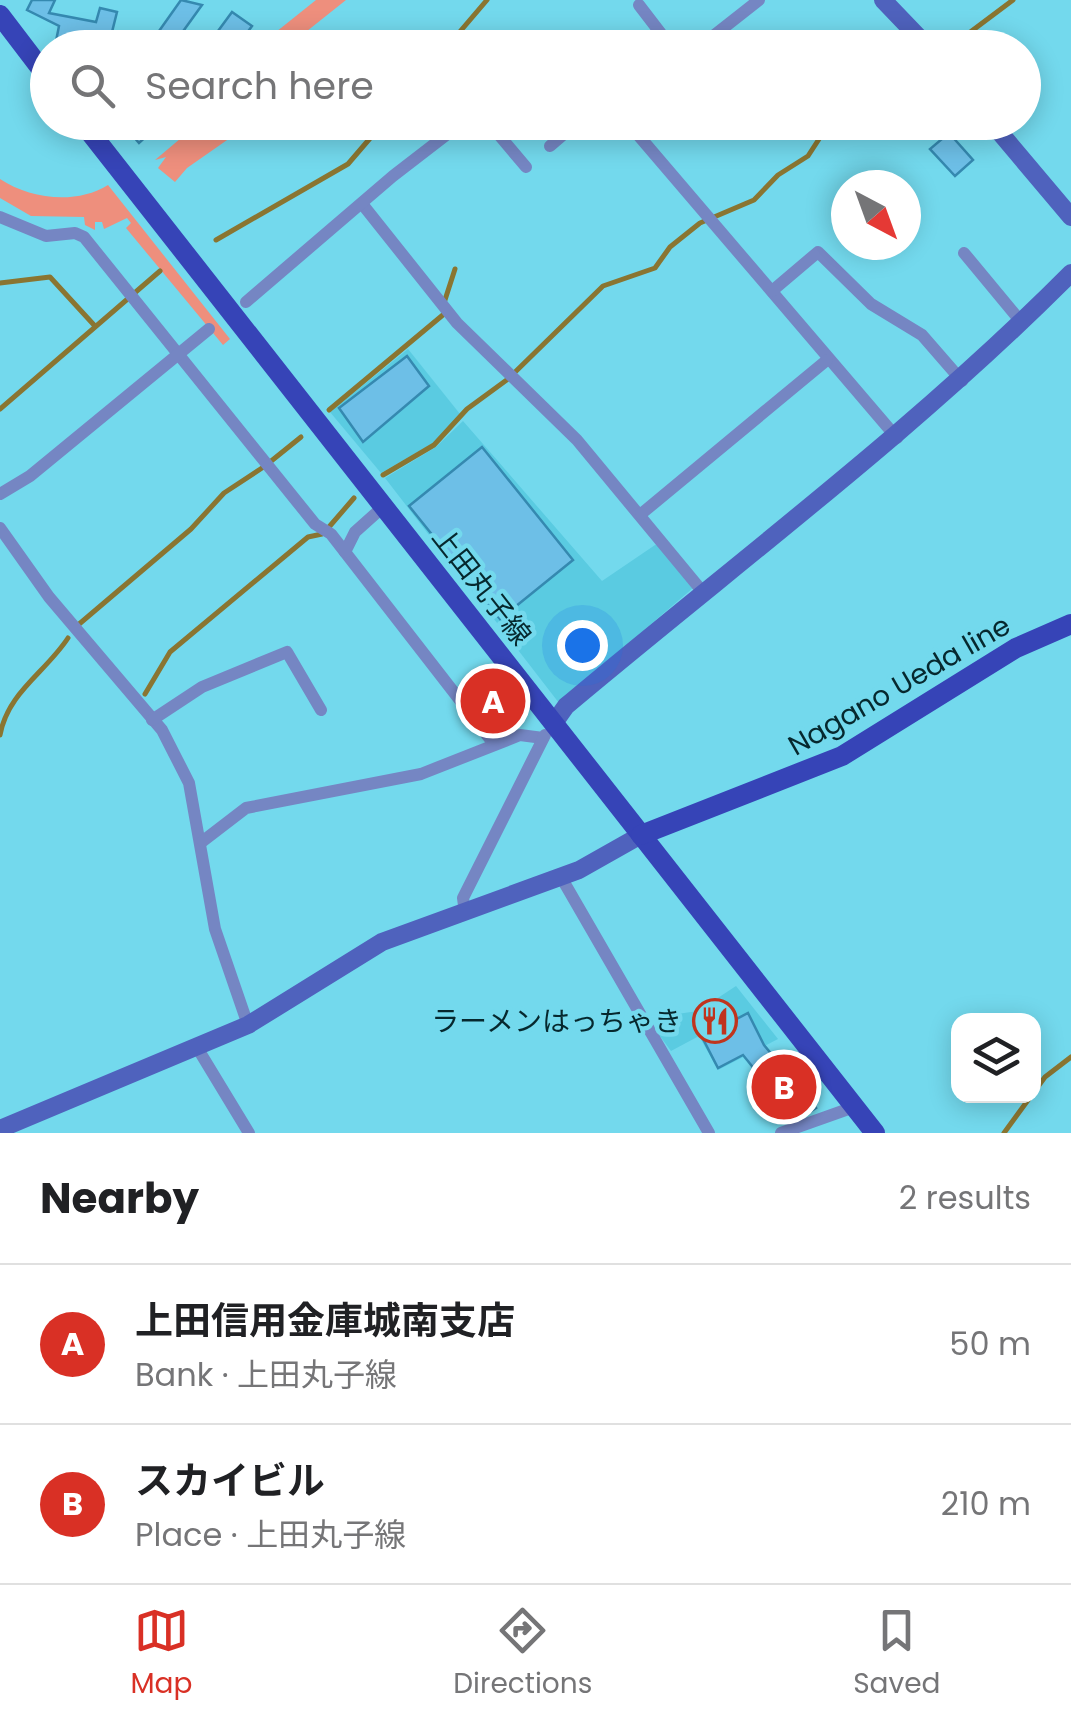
<!DOCTYPE html>
<meta charset="utf-8">
<style>
:root{--surface:#fff;--page:#f6f6f6;--text:#202124;--muted:#757577;--line:#e0e0e0;--accent:#d93025}
body{margin:0;font-family:Poppins,"Noto Sans JP",sans-serif;background:var(--page);color:var(--text)}
.controls{position:absolute;right:30px;bottom:30px;display:grid;overflow:hidden;border-radius:20px;box-shadow:0 5px 25px #0003}
.controls button{width:90px;height:90px;display:grid;place-items:center;padding:0;border:0;border-bottom:2px solid var(--line);background:var(--surface);color:var(--text);font:50px sans-serif}
.compass{position:absolute;left:831px;top:170px;width:90px;height:90px;border-radius:50%;background:var(--surface);box-shadow:0 5px 25px #0003;rotate:139deg}
.you{position:absolute;left:582px;top:645px;width:35px;height:35px;margin:-25px;border:8px solid #fff;border-radius:50%;background:#1a73e8;box-shadow:0 0 0 15px #1a73e833}
.badge{display:grid;place-items:center;width:65px;height:65px;border-radius:50%;background:var(--accent);color:#fff;font-size:32px;font-weight:700}
.pin{position:absolute;translate:-50% -50%;border:5px solid #fff;box-shadow:0 2px 10px #0006}
.list{margin:0;padding:0;list-style:none}
h2{display:flex;justify-content:space-between;align-items:center;height:130px;margin:0;padding:0 40px;font-size:42px}
h2 small{font-size:32px;font-weight:400;color:var(--muted)}
.list li{display:grid;grid-template-columns:65px 1fr auto;gap:30px;align-items:center;box-sizing:border-box;height:160px;padding:0 40px;border-top:2px solid var(--line)}
.list b{display:block;font-size:38px;white-space:nowrap}
.list p{margin:0;font-size:32px;white-space:nowrap;color:var(--muted)}
.list em{font-size:32px;font-style:normal;color:var(--muted)}
.icon{flex:none;width:55px;height:55px;fill:none;stroke:currentColor;stroke-width:2;stroke-linecap:round;stroke-linejoin:round}
.map{position:relative;flex:none;width:1071px;height:1133px;overflow:hidden}
.search{position:absolute;background:var(--surface);box-shadow:0 5px 25px #0003;left:30px;right:30px;top:30px;height:110px;display:flex;align-items:center;gap:25px;box-sizing:border-box;padding:0 35px;border-radius:55px;color:var(--muted);font-size:38px}
.sheet{height:450px;background:var(--surface)}
nav{display:flex;justify-content:space-around;align-items:center;box-sizing:border-box;height:140px;border-top:2px solid var(--line);background:var(--surface);font-size:28px;color:var(--muted)}
nav a{display:grid;justify-items:center;gap:5px}
nav .on{color:var(--accent)}
.map>svg:first-child{display:block}
</style>
<div class="map">
<svg width="1071" height="1133" viewBox="0 0 1071 1133">
<rect width="100%" height="100%" fill="#73d9ed"/>
<g fill="#5acbe1">
<polygon points="408,349 460,414 433,443 381,473 330,412"/>
<polygon points="463,421 602,581 658,543 693,588 559,703 385,478 436,447"/>
<polygon points="736,986 778,1039 718,1070 699,1036 671,1051 654,1028 677,1014 698,1011"/>
</g>
<g fill="#ee8f7d">
<polygon points="316,0 346,0 287,47 264,47 261,34 271,36"/>
<polygon points="200,122 218,123 230,138 187,168 175,182 158,168 166,157 155,160"/>
<path d="M0,179C30,199 76,205 108,185L230,339L223,345L126,228L131,223L127,218L104,229L102,222H95V230L85,225L84,217L31,216L0,198Z"/>
</g>
<g fill="none" stroke-linecap="round" stroke-linejoin="round">
<g stroke="#8a7531" stroke-width="5">
<polyline points="446,48 487,0"/>
<polyline points="949,48 1013,0"/>
<polyline points="216,240 348,164 384,122"/>
<polyline points="0,283 50,277 94,325"/>
<polyline points="444,303 455,269"/>
<polyline points="0,409 160,271"/>
<polyline points="329,410 444,314"/>
<polyline points="270,462 301,437"/>
<polyline points="383,475 434,445 467,409 508,379 603,286 655,268 670,247 700,223 754,200 778,175 808,156 821,136 849,122"/>
<polyline points="329,527 354,498"/>
<polyline points="78,625 191,529 224,493 262,468"/>
<polyline points="145,694 170,652 308,537 322,534"/>
<path d="M0,735C8,692 45,673 68,638"/>
<polyline points="1034,1092 1045,1077 1071,1057"/>
<polyline points="1004,1133 1031,1096"/>
</g>
</g>
<g fill="#6dbfe7" stroke="#3589b0" stroke-width="2.5">
<polygon points="32,0 55,0 49,13 96,22 100,8 117,12 108,48 56,41 59,26 27,10"/>
<polygon points="181,0 202,5 184,30 207,46 232,12 252,26 236,48 147,48"/>
<polygon points="121,122 162,122 139,143"/>
<polygon points="949,133 973,160 955,176 930,149"/>
<polygon points="407,356 429,386 363,442 339,408"/>
<polygon points="482,447 573,560 500,619 409,506"/>
<polygon points="748,1013 764,1045 816,1108 810,1112 794,1118 743,1055 718,1068 702,1037"/>
</g>
<g fill="none" stroke-linecap="round" stroke-linejoin="round">
<g stroke="#7586c3" stroke-width="12">
<polyline points="639,5 672,48"/>
<polyline points="698,48 759,0"/>
<polyline points="488,122 526,167"/>
<polyline points="627,122 897,438"/>
<polyline points="550,146 578,122"/>
<polyline points="363,205 457,323 577,440 702,591"/>
<polyline points="0,217 46,236 75,233 84,237 315,524 331,534 494,744"/>
<polyline points="964,253 1022,323"/>
<polyline points="772,291 818,252 871,304 922,335 962,381"/>
<polyline points="246,302 393,176 463,122"/>
<polyline points="0,494 30,476 209,329"/>
<polyline points="641,514 827,360"/>
<polyline points="0,528 49,597 162,730 189,783 215,929 248,1025"/>
<polyline points="345,552 355,532 384,506"/>
<polyline points="152,720 202,687 287,652 321,710"/>
<polyline points="203,841 246,808 421,774 520,735 543,738"/>
<polyline points="561,877 709,1133"/>
<polyline points="465,913 463,898 545,735"/>
<polyline points="198,1049 249,1133"/>
<polyline points="781,1133 854,1107"/>
</g>
<g stroke="#4f62bd" stroke-width="18">
<polyline points="883,0 929,48"/>
<polyline points="991,122 1071,217"/>
<path d="M554,723L566,706C736,563 914,431 1071,273"/>
<polyline points="0,1129 248,1025 382,942 579,870 641,835"/>
</g>
<g stroke="#3644b7" stroke-width="20">
<polyline points="0,15 48,78"/>
<polyline points="82,122 875,1133"/>
<polyline points="641,835 842,756 1016,648 1071,624"/>
</g>
</g>
<defs>
<g id="restaurant-ring" transform="scale(2.25)"><circle r="9.5" fill="#73d9ed" stroke="#c0341e" stroke-width="1.5"/><path d="M-5-6h1v4h1v-4h1v4h1v-4h1v5L-1.5 .5V6h-2V.5L-5-1ZM5-6V6H3V1.5H1.5Q1.5-4 5-6Z" fill="#c0341e"/></g>
</defs>
<g fill-rule="evenodd">
<use href="#restaurant-ring" x="715" y="1021"/>
</g>
<g text-anchor="middle" stroke-width="9" stroke-linejoin="round" paint-order="stroke">
<g font-size="28" fill="#06282e" stroke="#73d9ed">
<text transform="translate(482 586) rotate(52)" y="10">上田丸子線</text>
<text transform="translate(899 685) rotate(-30)" y="10">Nagano Ueda line</text>
</g>
<g font-size="28" fill="#06282e" stroke="#73d9ed" text-anchor="end">
<text x="682" y="1031">ラーメンはっちゃき</text>
</g>
</g>
</svg>
<div class="controls">
<button><svg class="icon" aria-label="layers" viewBox="0 0 24 24"><path d="M12 4l9 5-9 5-9-5zM3 14l9 5 9-5"/></svg></button>
</div>
<svg class="compass" viewBox="-18 -18 36 36"><path d="M0-13l5 13h-10z" fill="#e53935"/><path d="M0 13l5-13h-10z" fill="#757577"/></svg>
<div class="you"></div>
<div class="pin badge" style="left:493px;top:701px">A</div>
<div class="pin badge" style="left:784px;top:1087px">B</div>
<div class="search"><svg class="icon" aria-label="search" viewBox="0 0 24 24"><circle cx="10" cy="10" r="6"/><path d="M15 15l6 6"/></svg>Search here</div>
</div>
<section class="sheet">
<h2>Nearby<small>2 results</small></h2>
<ul class="list">
<li><span class="badge">A</span><div><b>上田信用金庫城南支店</b><p>Bank · 上田丸子線</p></div><em>50 m</em></li>
<li><span class="badge">B</span><div><b>スカイビル</b><p>Place · 上田丸子線</p></div><em>210 m</em></li>
</ul>
</section>
<nav>
<a class="on"><svg class="icon" aria-label="map" viewBox="0 0 24 24"><path d="M3 6l6-2 6 2 6-2v14l-6 2-6-2-6 2zM9 4v14M15 6v14"/></svg>Map</a>
<a><svg class="icon" aria-label="directions" viewBox="0 0 24 24"><path d="M12 3l9 9-9 9-9-9zM9 14v-3h6M13 9l2 2-2 2"/></svg>Directions</a>
<a><svg class="icon" aria-label="saved" viewBox="0 0 24 24"><path d="M7 4h10v16l-5-4-5 4z"/></svg>Saved</a>
</nav>
